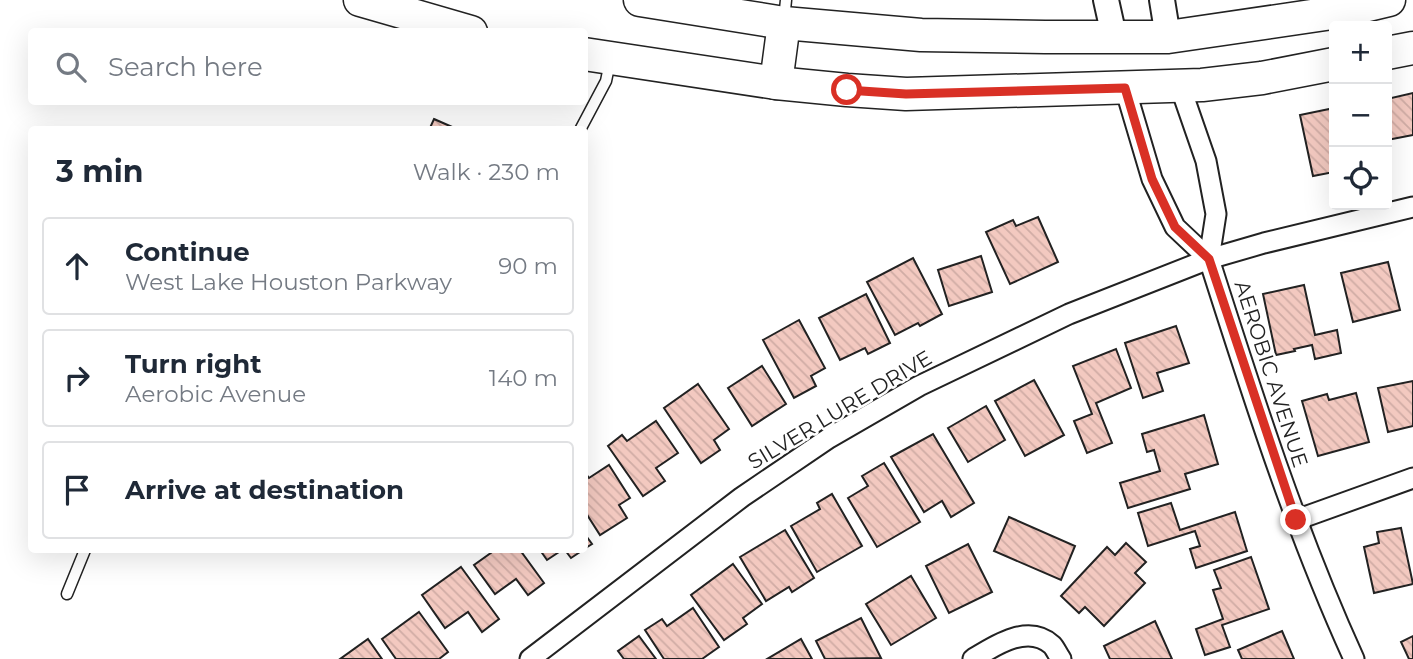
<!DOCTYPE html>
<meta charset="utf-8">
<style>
:root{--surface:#fff;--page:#f2f2f3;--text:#1f2937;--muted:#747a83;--line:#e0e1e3}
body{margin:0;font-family:Montserrat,sans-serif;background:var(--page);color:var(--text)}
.controls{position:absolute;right:21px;top:21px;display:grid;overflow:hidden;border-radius:7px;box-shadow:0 7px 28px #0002}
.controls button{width:63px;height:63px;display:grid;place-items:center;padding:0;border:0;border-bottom:2px solid var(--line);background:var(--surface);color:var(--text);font:35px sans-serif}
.stop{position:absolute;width:21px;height:21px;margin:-16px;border:5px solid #d93025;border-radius:50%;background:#fff}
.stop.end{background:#d93025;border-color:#fff;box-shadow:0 2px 7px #0008}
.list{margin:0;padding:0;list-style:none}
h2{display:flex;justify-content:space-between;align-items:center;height:91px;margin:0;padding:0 28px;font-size:30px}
h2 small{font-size:23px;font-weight:400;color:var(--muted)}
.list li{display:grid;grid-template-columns:46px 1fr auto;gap:21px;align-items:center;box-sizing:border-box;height:98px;margin:0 14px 14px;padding:0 14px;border:2px solid var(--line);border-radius:7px}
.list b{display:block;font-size:26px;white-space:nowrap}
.list p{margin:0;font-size:23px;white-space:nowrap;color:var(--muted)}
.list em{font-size:23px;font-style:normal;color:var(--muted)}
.icon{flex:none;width:38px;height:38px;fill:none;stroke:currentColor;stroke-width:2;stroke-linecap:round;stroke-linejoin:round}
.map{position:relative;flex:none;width:1413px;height:659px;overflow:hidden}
.search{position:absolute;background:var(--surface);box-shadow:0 7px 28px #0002;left:28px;top:28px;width:560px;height:77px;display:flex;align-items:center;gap:18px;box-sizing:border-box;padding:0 24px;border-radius:7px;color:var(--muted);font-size:26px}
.panel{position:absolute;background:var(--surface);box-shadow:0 7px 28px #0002;left:28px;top:126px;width:560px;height:427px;border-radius:7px}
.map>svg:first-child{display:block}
</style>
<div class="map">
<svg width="1413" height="659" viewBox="0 0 1413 659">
<defs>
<pattern id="building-back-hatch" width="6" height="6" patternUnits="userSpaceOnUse" patternTransform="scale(1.75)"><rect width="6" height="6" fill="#f3c9c0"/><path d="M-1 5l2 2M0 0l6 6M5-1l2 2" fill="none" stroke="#d0aca5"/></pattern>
</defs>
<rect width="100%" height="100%" fill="#fff"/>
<g fill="url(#building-back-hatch)" stroke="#222" stroke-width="2">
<polygon points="1413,93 1413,135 1387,140 1387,99"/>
<polygon points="1334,108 1334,172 1313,176 1300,115"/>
<polygon points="434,119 459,130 429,130"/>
<polygon points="1038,217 1058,262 1010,284 986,232 1013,220 1016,226"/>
<polygon points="981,256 992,292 949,306 938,270"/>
<polygon points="913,258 942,314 920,326 918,323 895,335 867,282"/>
<polygon points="1388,262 1400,310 1353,322 1341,273"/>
<polygon points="1304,285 1315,335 1337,330 1341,353 1315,359 1312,345 1294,349 1295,351 1276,355 1263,294"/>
<polygon points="866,294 890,343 868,354 865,348 840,360 819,318"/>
<polygon points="799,320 825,368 811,376 816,386 794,398 763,340"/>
<polygon points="1176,326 1189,363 1157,373 1163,391 1143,398 1125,343"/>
<polygon points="1116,349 1131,388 1096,403 1112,443 1087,453 1074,421 1092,414 1073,366"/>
<polygon points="762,366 786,404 752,426 728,388"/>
<polygon points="1034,380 1064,435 1025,456 995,401"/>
<polygon points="1413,381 1413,426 1388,432 1378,388"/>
<polygon points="698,384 729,429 714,440 720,450 701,463 664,408"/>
<polygon points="1356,393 1369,442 1318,456 1302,401 1327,394 1329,400"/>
<polygon points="986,406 1005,440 968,462 948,428"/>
<polygon points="1204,415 1218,464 1185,474 1190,489 1128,508 1120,483 1160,471 1154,450 1147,452 1142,434"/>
<polygon points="656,421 678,453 656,468 665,481 643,496 608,446 622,435 627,441"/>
<polygon points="933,434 974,503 951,517 942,501 924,512 891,457"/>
<polygon points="884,463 920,522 877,547 848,498 868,486 862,476"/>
<polygon points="609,465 630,498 619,505 627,518 600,535 584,510 584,471 589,478"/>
<polygon points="832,494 862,546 817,572 791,526 820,509 817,503"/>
<polygon points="1171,503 1180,530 1235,512 1247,551 1196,568 1190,549 1200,546 1195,531 1148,546 1138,513"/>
<polygon points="1009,517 1075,546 1061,580 994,551"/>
<polygon points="1401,528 1413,584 1374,593 1364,547 1379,543 1377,532"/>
<polygon points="785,530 814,578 792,592 789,587 766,601 740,557"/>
<polygon points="584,533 592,544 584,549"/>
<polygon points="1126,543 1146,562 1135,573 1145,583 1104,626 1085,607 1079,613 1061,596 1107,547 1115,555"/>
<polygon points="968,544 992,592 949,613 926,566"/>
<polygon points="495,550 520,550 544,583 528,595 516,579 495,594 474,565"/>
<polygon points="540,550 562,550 547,560"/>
<polygon points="565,550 583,550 571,558"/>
<polygon points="1251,557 1269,609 1222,625 1230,647 1205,655 1196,629 1223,619 1213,590 1221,588 1214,570"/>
<polygon points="733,564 762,604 743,618 747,624 724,640 691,595"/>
<polygon points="461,567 499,619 482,632 468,612 445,628 422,595"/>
<polygon points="911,576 936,618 891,645 866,604"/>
<polygon points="693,608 719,647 702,659 664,659 645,630 662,619 667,626"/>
<polygon points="419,612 448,652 439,659 396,659 382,639"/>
<polygon points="861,618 881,658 825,659 816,641"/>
<polygon points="1155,621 1172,659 1110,659 1104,646"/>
<polygon points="1282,631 1294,659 1242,659 1238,650"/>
<polygon points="639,636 656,659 624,659 618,651"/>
<polygon points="1413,636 1413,659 1409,659 1401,642"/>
<polygon points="368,639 382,659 340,659"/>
<polygon points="801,639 812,659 767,659"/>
</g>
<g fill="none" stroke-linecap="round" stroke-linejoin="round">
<g stroke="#222" stroke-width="13">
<g id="service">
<polyline points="784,20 786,0"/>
<polyline points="580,130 606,81 610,62"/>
<polyline points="67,594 85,550"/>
</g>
</g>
<g stroke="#222" stroke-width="23">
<g id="minor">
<path d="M1180,86L1206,161L1216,214L1209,259C1252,394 1295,530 1354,659"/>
<polyline points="1125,88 1152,179 1175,227 1209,259"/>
<polyline points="1296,520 1413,478"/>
<polyline points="530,659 742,497 829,438 919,386 1069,314 1209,259 1264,243 1413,207"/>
<path d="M973,659C994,646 1028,623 1052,645C1055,648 1058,655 1061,659"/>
</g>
</g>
<g stroke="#222" stroke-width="28">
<g id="tertiary">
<polyline points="1106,0 1114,36"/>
<polyline points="1162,0 1168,37"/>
</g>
</g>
<g stroke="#222" stroke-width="35">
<g id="primary">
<polyline points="360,0 471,32"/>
<polyline points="640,0 784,23 921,35 1045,37 1168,37 1339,12 1389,0"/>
<polyline points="1387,53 1413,48"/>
<polyline points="584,54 776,83 847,90 906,94 1202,85 1262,78 1334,64"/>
<polyline points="776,83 784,23"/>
</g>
</g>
<use href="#service" stroke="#fff" stroke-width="10"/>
<use href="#minor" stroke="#fff" stroke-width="19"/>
<use href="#tertiary" stroke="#fff" stroke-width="24"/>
<use href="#primary" stroke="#fff" stroke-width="32"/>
</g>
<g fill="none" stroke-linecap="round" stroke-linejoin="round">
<polyline stroke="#d93025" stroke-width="9" points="847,90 906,94 1125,88 1152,179 1175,227 1209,259 1296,520"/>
</g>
<g text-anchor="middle" stroke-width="5" stroke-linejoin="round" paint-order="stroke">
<g font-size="21" fill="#222" stroke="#fff">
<text transform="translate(1271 374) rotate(72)" y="7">AEROBIC AVENUE</text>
<text transform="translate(840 410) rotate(-31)" y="7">SILVER LURE DRIVE</text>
</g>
</g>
</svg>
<div class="controls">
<button>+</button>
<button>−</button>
<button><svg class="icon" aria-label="locate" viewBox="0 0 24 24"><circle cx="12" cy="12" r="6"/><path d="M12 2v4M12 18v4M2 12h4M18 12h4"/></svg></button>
</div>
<div class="stop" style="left:847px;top:90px"></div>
<div class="stop end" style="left:1296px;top:520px"></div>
<div class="search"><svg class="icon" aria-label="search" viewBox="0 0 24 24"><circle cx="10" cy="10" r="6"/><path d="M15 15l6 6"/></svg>Search here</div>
<section class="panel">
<h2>3 min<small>Walk · 230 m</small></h2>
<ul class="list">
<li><svg class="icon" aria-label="ahead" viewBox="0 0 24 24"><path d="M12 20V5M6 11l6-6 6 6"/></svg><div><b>Continue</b><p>West Lake Houston Parkway</p></div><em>90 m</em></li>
<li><svg class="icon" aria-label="right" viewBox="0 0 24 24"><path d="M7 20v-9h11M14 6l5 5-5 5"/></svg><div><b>Turn right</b><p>Aerobic Avenue</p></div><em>140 m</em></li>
<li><svg class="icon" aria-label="arrive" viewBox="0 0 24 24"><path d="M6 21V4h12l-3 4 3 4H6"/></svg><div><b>Arrive at destination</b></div></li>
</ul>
</section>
</div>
